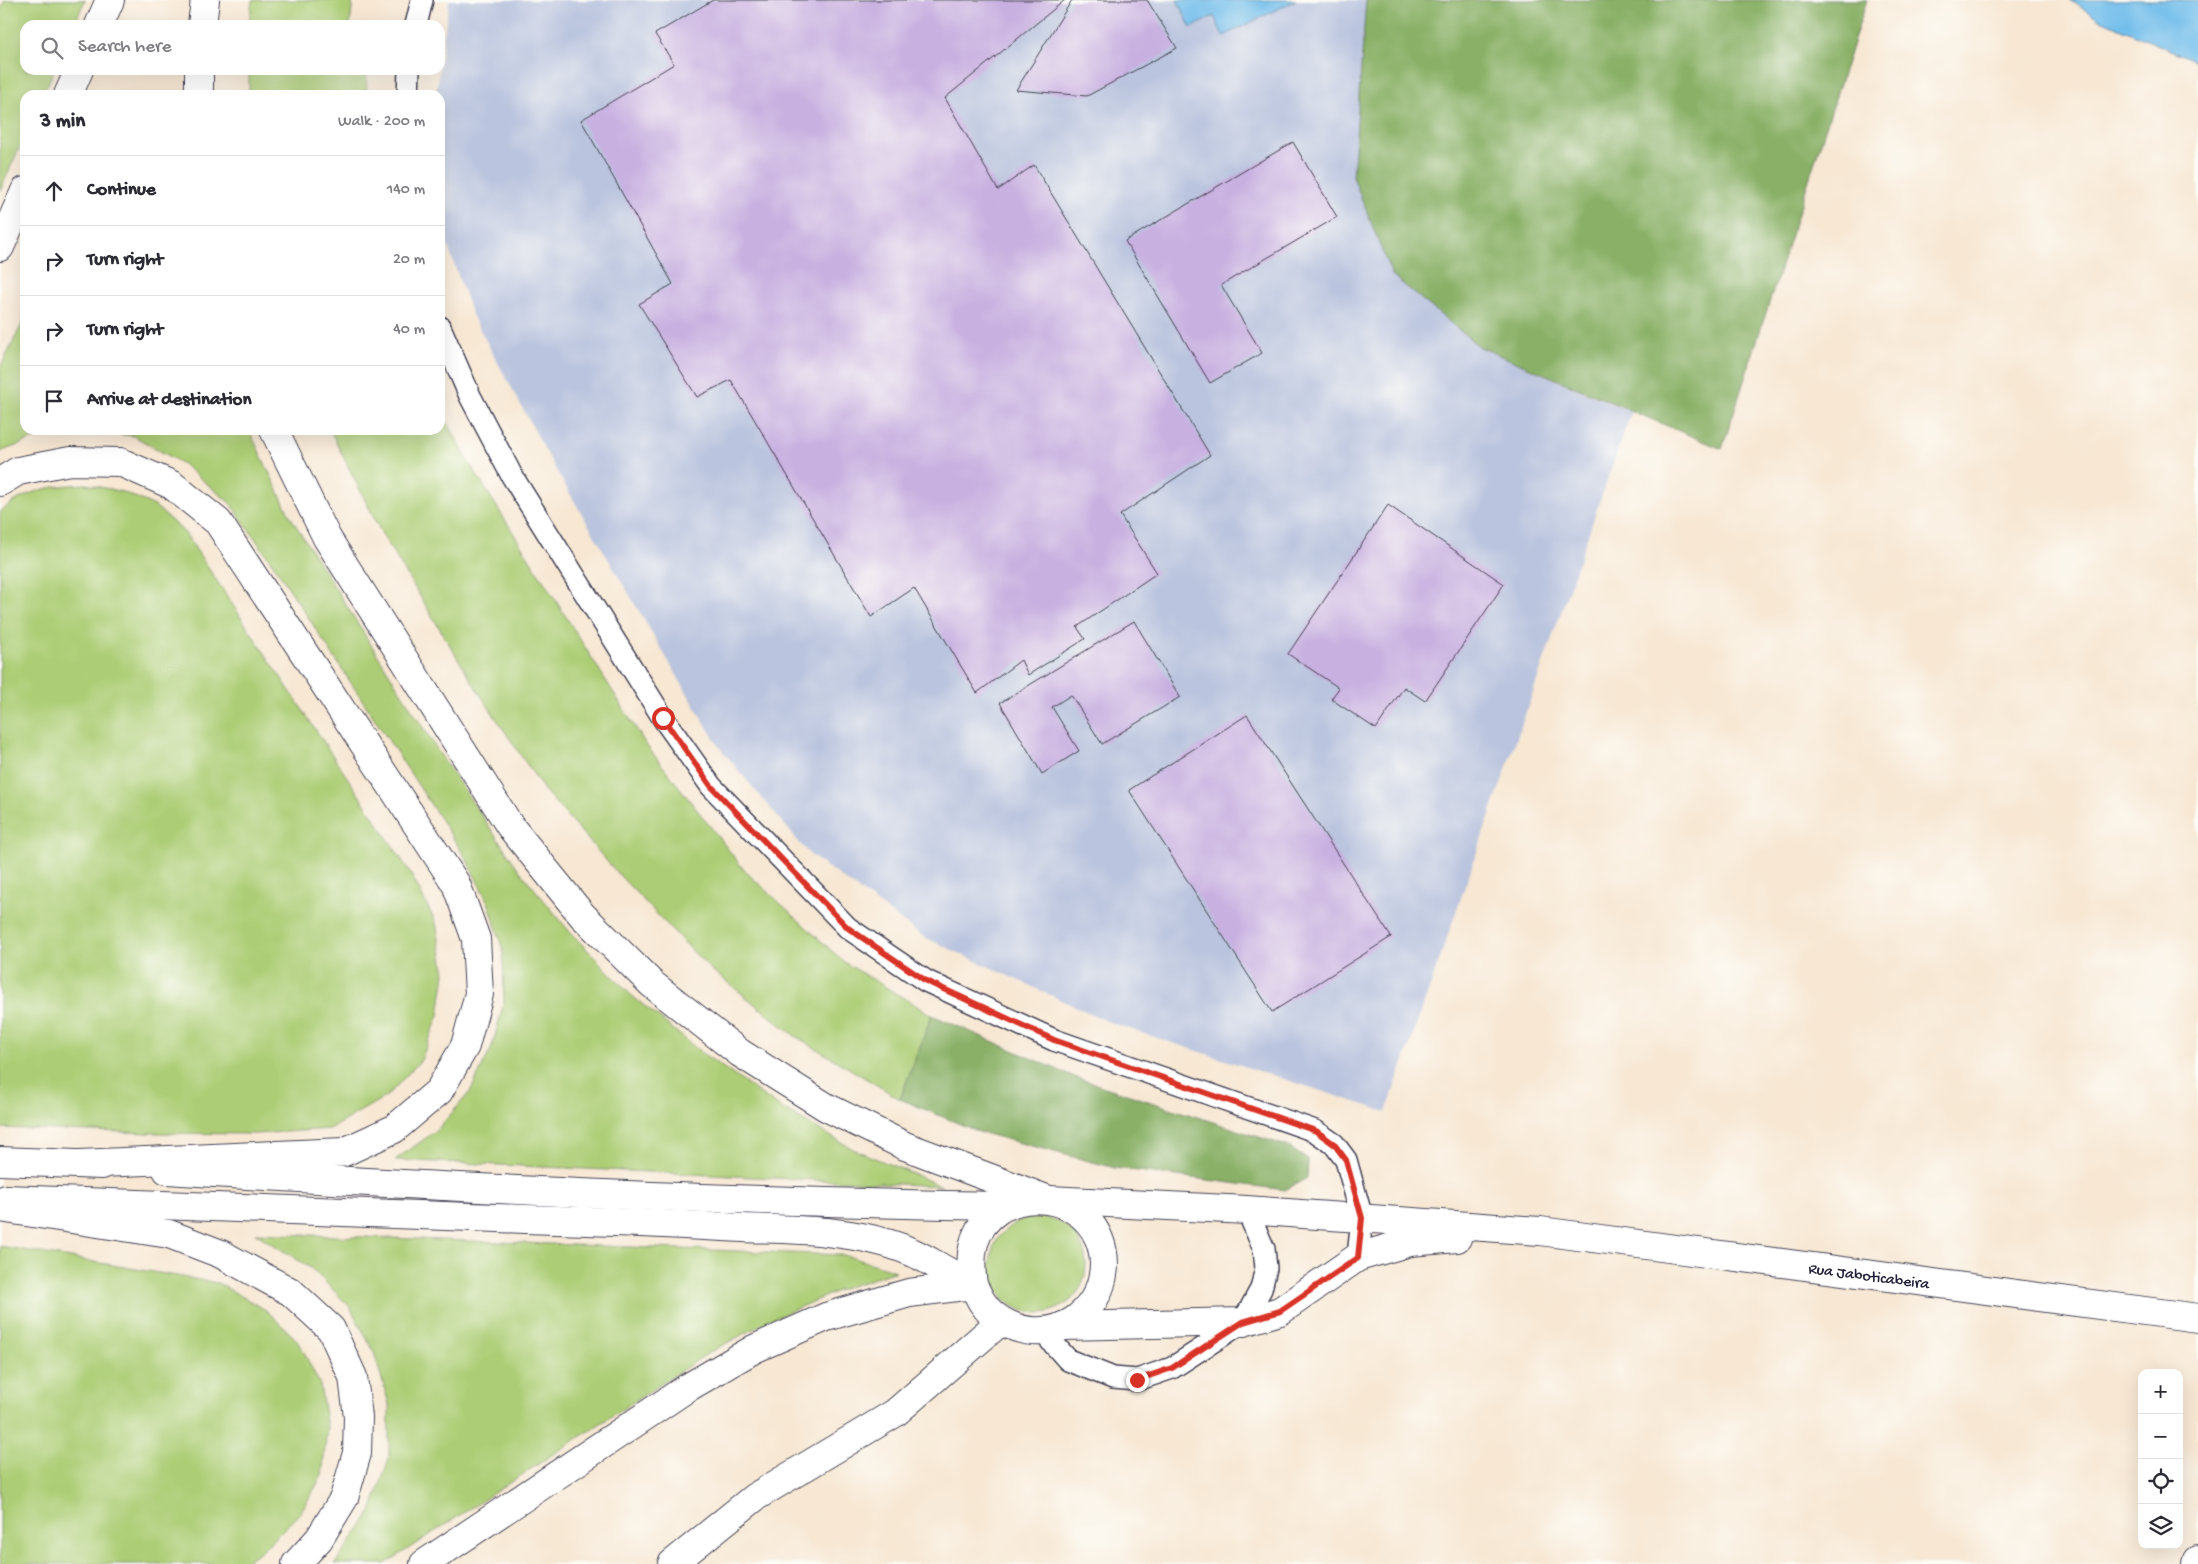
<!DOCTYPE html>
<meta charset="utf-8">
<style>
:root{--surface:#fff;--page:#f2f2f3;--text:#2b2b33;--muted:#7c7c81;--line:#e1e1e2}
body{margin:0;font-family:"Gochi Hand",sans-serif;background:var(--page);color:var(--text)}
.controls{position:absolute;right:15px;bottom:15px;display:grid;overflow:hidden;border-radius:10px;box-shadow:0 5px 20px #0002}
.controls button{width:45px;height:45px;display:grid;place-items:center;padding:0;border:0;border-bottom:1px solid var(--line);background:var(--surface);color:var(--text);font:25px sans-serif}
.stop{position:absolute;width:15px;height:15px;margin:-11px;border:4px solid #d93025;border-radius:50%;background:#fff}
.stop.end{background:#d93025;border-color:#fff;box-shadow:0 1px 5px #0008}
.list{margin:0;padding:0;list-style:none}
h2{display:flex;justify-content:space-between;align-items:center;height:65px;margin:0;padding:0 20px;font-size:21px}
h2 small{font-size:16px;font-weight:400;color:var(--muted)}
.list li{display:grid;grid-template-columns:32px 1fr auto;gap:15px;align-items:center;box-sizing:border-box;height:70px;padding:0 20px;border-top:1px solid var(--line)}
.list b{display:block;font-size:19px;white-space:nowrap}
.list em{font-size:16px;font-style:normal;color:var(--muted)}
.icon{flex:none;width:28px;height:28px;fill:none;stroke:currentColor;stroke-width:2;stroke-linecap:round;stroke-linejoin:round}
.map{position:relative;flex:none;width:2198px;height:1564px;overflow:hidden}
.search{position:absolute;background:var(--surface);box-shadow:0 5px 20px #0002;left:20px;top:20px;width:425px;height:55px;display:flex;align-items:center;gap:12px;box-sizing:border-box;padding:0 18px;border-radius:15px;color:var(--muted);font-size:19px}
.panel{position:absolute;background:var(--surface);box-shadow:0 5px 20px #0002;left:20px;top:90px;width:425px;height:345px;border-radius:15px}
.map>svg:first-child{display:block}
</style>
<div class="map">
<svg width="2198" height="1564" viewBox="0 0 2198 1564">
<rect width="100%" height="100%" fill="#fdfcf7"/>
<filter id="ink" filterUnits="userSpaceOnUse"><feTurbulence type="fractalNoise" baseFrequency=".02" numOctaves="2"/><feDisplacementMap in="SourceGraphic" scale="10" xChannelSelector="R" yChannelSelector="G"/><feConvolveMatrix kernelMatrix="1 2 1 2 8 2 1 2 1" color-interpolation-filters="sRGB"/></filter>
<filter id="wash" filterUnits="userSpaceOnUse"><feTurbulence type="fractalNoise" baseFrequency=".0096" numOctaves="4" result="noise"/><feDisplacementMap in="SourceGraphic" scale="20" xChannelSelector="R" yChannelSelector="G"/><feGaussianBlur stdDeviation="1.12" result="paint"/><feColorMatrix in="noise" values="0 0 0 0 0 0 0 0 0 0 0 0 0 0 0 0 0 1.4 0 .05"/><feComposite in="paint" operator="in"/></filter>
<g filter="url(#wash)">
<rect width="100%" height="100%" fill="#f7e7d3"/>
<polygon fill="#bac4de" points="449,0 1366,0 1353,177 1480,347 1631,412 1386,1112 1111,1023 924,937 809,854 719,747 556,470 472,315 440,224 440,95 436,95"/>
<g fill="#accd75" stroke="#677858">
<polygon points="5,0 85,0 74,25 25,25 25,70 54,70 43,95 25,95 25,135 0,191 0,11"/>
<polygon points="252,0 353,0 350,25 249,25"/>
<polygon points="249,70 366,70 367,95 249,95"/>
<polygon points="25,318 25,430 71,430 31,440 0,452 0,368"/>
<polygon points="440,409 470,464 647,746 745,871 844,962 932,1015 900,1099 795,1036 708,967 620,876 544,790 474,685 382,534 330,430 440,430"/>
<polygon points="79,430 249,430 290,516 445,762 519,870 570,932 631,995 702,1053 778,1106 853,1149 942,1186 395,1160 437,1130 470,1092 492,1047 504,1002 503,950 489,904 464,855 275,567 230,503 183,464 134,436"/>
<path d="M86,484L123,492L155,506L185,533L410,872L436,923L445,973L439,1015L421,1060L388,1095L330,1129L255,1134L151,1133L0,1128V512C28,489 51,486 86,484Z"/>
<circle cx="1038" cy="1265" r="48"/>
<polygon points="255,1233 844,1255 896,1271 842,1289 772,1319 710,1352 385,1564 335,1564 371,1512 389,1458 389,1404 374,1352 350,1307 312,1269"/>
<polygon points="0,1246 218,1283 266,1310 299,1342 320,1385 327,1428 322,1476 300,1513 261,1551 241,1564 0,1564"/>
</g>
<g fill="#89b066" stroke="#566950">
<polygon points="1366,0 1867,0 1722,449 1480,347 1392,275 1353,177"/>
<polygon points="932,1015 1077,1078 1287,1146 1308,1160 1307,1178 1285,1190 1115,1168 979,1132 900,1099"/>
</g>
<g fill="#72beeb" stroke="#4a7093">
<polygon points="1177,0 1296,0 1223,36 1214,16 1191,28"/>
<polygon points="2069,0 2198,0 2198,62 2103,21"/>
</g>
<g id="blocks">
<g fill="#c8b0e0">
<polygon points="713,0 1065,0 945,98 998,190 1034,165 1210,455 1120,515 1157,573 1077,627 1085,639 1028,675 1021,660 977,693 914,588 871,617 731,380 697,397 639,304 673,284 581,120 674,64 655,34"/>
<polygon points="1072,0 1147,0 1177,48 1087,96 1016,90"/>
<polygon points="1293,142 1337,217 1221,285 1262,353 1210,383 1125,241"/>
<polygon points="1388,505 1504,584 1425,701 1404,687 1376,729 1331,699 1339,688 1288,654"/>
<polygon points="1134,621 1180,697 1102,744 1071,695 1052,707 1079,751 1042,774 1000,703"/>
<polygon points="1247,715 1391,937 1272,1012 1129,790"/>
</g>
</g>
</g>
<g filter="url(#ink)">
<use href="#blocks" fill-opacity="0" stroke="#424052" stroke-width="1"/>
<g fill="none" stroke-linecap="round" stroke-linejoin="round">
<g stroke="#424052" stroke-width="24">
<g id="lane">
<polyline points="416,25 422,0"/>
<polyline points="408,95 409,70"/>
<polyline points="440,327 470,396 512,476 663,718 711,786 848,928 926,981 1054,1040 1315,1131 1334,1144 1346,1160 1362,1218 1358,1257"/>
<polyline points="1043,1332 1068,1360 1113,1378 1137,1380 1172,1368 1243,1322 1261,1289 1266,1268 1264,1249 1247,1210"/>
</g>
</g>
<g stroke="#424052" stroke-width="30">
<g id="street">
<path id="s1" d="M1049,1200L1247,1210L1540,1231L2198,1318"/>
<polyline points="1063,1326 1243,1322 1280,1311 1358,1257 1410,1242 1457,1238"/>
<polyline points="672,1564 755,1497 895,1413 1001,1321"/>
<polyline points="2197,1564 2198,1560"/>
</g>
</g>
<g stroke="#424052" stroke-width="30">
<g id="primary">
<polyline points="0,1161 102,1165"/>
<path d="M167,1170C446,1188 726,1202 1005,1206"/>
<path d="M6,1199C179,1206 352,1212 525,1219C598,1221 671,1224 743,1228C771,1229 799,1229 827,1232C854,1235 884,1240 909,1251C922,1256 934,1264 947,1271C954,1275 965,1278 971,1284C976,1288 978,1296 982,1302C994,1321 1020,1333 1042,1331C1087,1329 1116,1280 1099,1239C1077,1185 991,1186 974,1243C970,1258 971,1270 973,1285"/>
</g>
</g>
<g stroke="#424052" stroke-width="30">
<g id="highway">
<polyline points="99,25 110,0"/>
<polyline points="202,25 205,0"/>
<polyline points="199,70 199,95"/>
<polyline points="68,95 79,70"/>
<polyline points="0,247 25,191"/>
<polyline points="274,430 327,538 510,826 582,915 652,984 740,1053 826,1107 905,1146 1049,1200"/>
<polyline points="0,482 18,471 70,461 120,462 172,485 218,522 456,884 476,939 479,994 465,1046 439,1091 394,1129 344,1152 79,1164"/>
<polyline points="0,1208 169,1234 221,1254 291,1292 331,1329 353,1377 358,1417 357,1453 344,1498 319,1539 296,1564"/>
<polyline points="424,1564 687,1388 754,1349 826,1317 909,1293 973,1285"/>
</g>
</g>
<use href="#lane" stroke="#fff" stroke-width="21"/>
<use href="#street" stroke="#fff" stroke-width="28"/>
<use href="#primary" stroke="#fff" stroke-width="28"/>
<use href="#highway" stroke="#fff" stroke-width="28"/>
</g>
</g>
<g fill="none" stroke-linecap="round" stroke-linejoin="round" filter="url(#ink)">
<polyline stroke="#d93025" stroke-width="6" points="663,718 711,786 848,928 926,981 1054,1040 1316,1131 1334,1144 1346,1160 1362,1218 1358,1258 1280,1311 1243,1322 1172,1368 1137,1380"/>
</g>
<g text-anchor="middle" stroke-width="4" stroke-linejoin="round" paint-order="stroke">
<g font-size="16" fill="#22223b" stroke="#fdfcf7">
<text dy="6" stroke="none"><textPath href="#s1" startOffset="824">Rua Jaboticabeira</textPath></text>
</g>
</g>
</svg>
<div class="controls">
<button>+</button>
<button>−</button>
<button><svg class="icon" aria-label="locate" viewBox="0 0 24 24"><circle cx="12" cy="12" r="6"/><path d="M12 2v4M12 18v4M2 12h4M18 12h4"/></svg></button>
<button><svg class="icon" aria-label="layers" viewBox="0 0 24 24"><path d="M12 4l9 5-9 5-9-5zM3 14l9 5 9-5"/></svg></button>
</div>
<div class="stop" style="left:663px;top:718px"></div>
<div class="stop end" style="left:1137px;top:1380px"></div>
<div class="search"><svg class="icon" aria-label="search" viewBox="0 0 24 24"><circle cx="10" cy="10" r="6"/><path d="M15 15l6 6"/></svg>Search here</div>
<section class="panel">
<h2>3 min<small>Walk · 200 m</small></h2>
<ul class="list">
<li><svg class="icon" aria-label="ahead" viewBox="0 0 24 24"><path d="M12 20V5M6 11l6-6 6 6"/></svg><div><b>Continue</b></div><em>140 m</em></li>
<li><svg class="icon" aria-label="right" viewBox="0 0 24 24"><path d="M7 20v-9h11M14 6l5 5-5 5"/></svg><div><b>Turn right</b></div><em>20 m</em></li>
<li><svg class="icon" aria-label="right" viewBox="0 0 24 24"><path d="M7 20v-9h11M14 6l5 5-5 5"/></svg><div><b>Turn right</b></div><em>40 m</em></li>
<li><svg class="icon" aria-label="arrive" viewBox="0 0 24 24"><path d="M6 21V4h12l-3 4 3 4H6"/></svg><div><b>Arrive at destination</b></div></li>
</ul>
</section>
</div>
